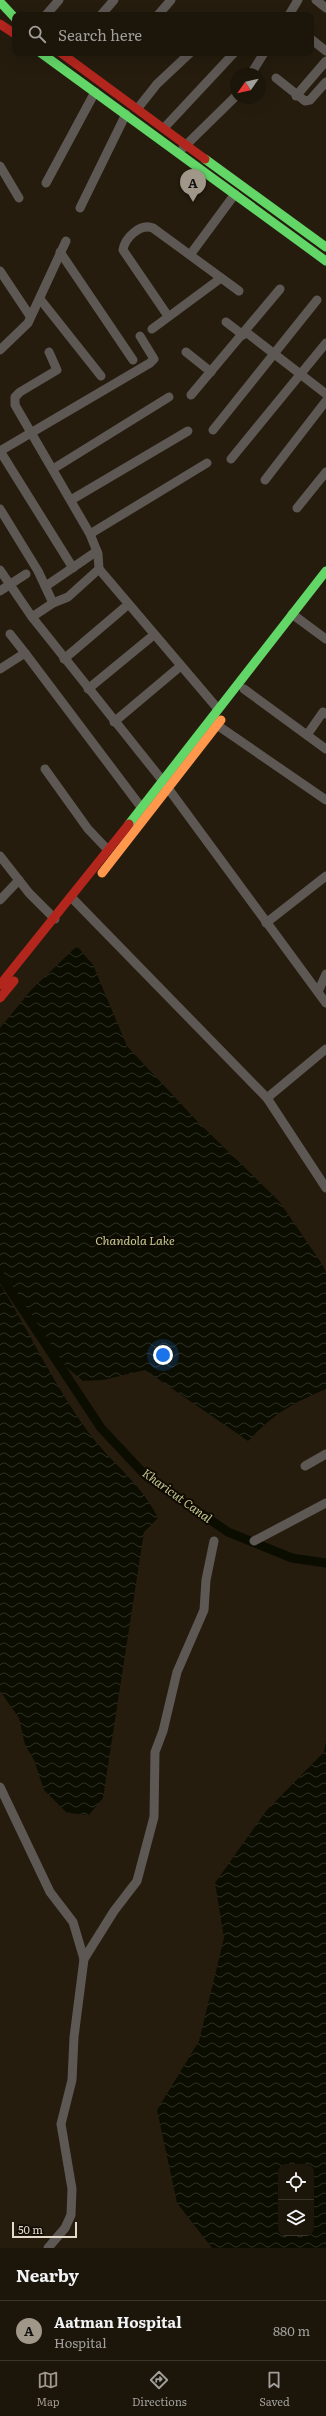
<!DOCTYPE html>
<style>
:root{--surface:#1c150a;--page:#292218;--text:#f1f3f6;--muted:#a09f9c;--line:#3a342b;--accent:#a19788}
body{margin:0;font-family:Literata,serif;background:var(--page);color:var(--text)}
.controls{position:absolute;right:12px;bottom:12px;display:grid;overflow:hidden;border-radius:8px;box-shadow:0 4px 16px #0002}
.controls button{width:36px;height:36px;display:grid;place-items:center;padding:0;border:0;border-bottom:1px solid var(--line);background:var(--surface);color:var(--text);font:20px sans-serif}
.compass{position:absolute;left:230px;top:68px;width:36px;height:36px;border-radius:50%;background:var(--surface);box-shadow:0 4px 16px #0002;rotate:236deg}
.scale{position:absolute;left:12px;bottom:10px;width:65px;box-sizing:border-box;padding-left:4px;border:2px solid #e4d9ca;border-top:0;font-size:11px;line-height:14px;white-space:nowrap;color:#e4d9ca;-webkit-text-stroke:3px #110a02;paint-order:stroke}
.you{position:absolute;left:163px;top:1355px;width:14px;height:14px;margin:-10px;border:3px solid #fff;border-radius:50%;background:#1a73e8;box-shadow:0 0 0 6px #1a73e833}
.badge{display:grid;place-items:center;width:26px;height:26px;border-radius:50%;background:var(--accent);color:#111;font-size:13px;font-weight:700}
.pin{position:absolute;translate:-50% -33px;filter:drop-shadow(0 1px 2px #0008)}
.pin::after{content:'';position:absolute;top:21px;width:14px;height:12px;background:inherit;clip-path:polygon(0 0,100% 0,50% 100%)}
.list{margin:0;padding:0;list-style:none}
h2{display:flex;justify-content:space-between;align-items:center;height:52px;margin:0;padding:0 16px;font-size:17px}
h2 small{font-size:13px;font-weight:400;color:var(--muted)}
.list li{display:grid;grid-template-columns:26px 1fr auto;gap:12px;align-items:center;box-sizing:border-box;height:60px;padding:0 16px;border-top:1px solid var(--line)}
.list b{display:block;font-size:15px;white-space:nowrap}
.list p{margin:0;font-size:13px;white-space:nowrap;color:var(--muted)}
.list em{font-size:13px;font-style:normal;color:var(--muted)}
.icon{flex:none;width:22px;height:22px;fill:none;stroke:currentColor;stroke-width:2;stroke-linecap:round;stroke-linejoin:round}
.map{position:relative;flex:none;width:326px;height:2248px;overflow:hidden}
.search{position:absolute;background:var(--surface);box-shadow:0 4px 16px #0002;left:12px;right:12px;top:12px;height:44px;display:flex;align-items:center;gap:10px;box-sizing:border-box;padding:0 14px;border-radius:8px;color:var(--muted);font-size:15px}
.sheet{height:112px;background:var(--surface)}
nav{display:flex;justify-content:space-around;align-items:center;box-sizing:border-box;height:56px;border-top:1px solid var(--line);background:var(--surface);font-size:11px;color:var(--muted)}
nav a{display:grid;justify-items:center;gap:2px}
nav .on{color:var(--accent)}
.map>svg:first-child{display:block}
</style>
<div class="map">
<svg width="326" height="2248" viewBox="0 0 326 2248">
<defs>
<pattern id="water-waves" width="16" height="10" patternUnits="userSpaceOnUse"><rect width="16" height="10" fill="#0c0d01"/><path d="M0 5q4-4 8 0t8 0" fill="none" stroke="#2f3025"/></pattern>
</defs>
<rect width="100%" height="100%" fill="#251c0e"/>
<g fill="url(#water-waves)" fill-rule="evenodd">
<path d="M77,946L93,965L127,1046L199,1123L279,1201L322,1264L326,1272V1389C291,1404 275,1413 248,1441L145,1370L103,1380L83,1381L65,1366L4,1273L0,1275V1028L32,989Z"/>
<path d="M0,1284C30,1333 55,1387 89,1433C111,1463 142,1484 158,1518L144,1532L103,1798L89,1815L67,1813L44,1790L34,1760L25,1745L19,1718L0,1691Z"/>
<path d="M326,1739V2248H212L177,2203L157,2110L199,2041L224,1938L215,1883L266,1811L324,1752ZM281,2167H311V2233H281Z"/>
</g>
<g fill="none" stroke-linecap="round" stroke-linejoin="round">
<polyline stroke="#0c0d01" stroke-width="9" points="0,1275 101,1428 146,1476 228,1532 292,1558 326,1563"/>
<g stroke="#5e5854" stroke-width="9">
<polyline points="316,0 326,8"/>
<polyline points="46,15 59,0"/>
<polyline points="101,15 114,0"/>
<polyline points="158,15 171,0"/>
<polyline points="289,15 298,0"/>
<polyline points="311,39 326,51"/>
<polyline points="251,74 264,53"/>
<polyline points="276,78 305,101 310,100 326,82"/>
<polyline points="296,96 326,61"/>
<polyline points="138,108 157,84 190,53"/>
<polyline points="164,128 234,53"/>
<polyline points="183,148 236,96"/>
<polyline points="0,166 19,198"/>
<polyline points="46,183 95,92"/>
<polyline points="80,208 126,114"/>
<polyline points="60,252 133,360"/>
<polyline points="190,255 235,194"/>
<polyline points="0,271 30,316"/>
<polyline points="40,299 101,376"/>
<path d="M168,316L123,250C125,237 141,223 153,228L239,291"/>
<polyline points="226,322 243,335"/>
<polyline points="152,329 221,278"/>
<polyline points="246,332 326,394"/>
<polyline points="0,350 28,323 66,241"/>
<polyline points="49,352 57,370 20,392 15,397 15,405 90,534 98,554 99,569 68,597 53,603"/>
<polyline points="186,352 211,372"/>
<polyline points="191,395 280,289"/>
<polyline points="213,430 317,300"/>
<polyline points="0,451 150,363 154,359 140,336"/>
<polyline points="0,451 73,568"/>
<polyline points="231,459 326,343"/>
<polyline points="53,469 169,397"/>
<polyline points="265,480 326,401"/>
<polyline points="71,500 188,431"/>
<polyline points="297,508 326,472"/>
<polyline points="0,509 38,571 53,603 32,617 162,780 326,1003"/>
<polyline points="90,534 207,463"/>
<polyline points="99,569 218,709"/>
<polyline points="0,570 32,617"/>
<polyline points="46,586 97,551"/>
<polyline points="0,591 26,574"/>
<polyline points="292,614 326,639"/>
<polyline points="10,634 25,653"/>
<polyline points="64,659 124,608"/>
<polyline points="0,669 25,653 141,807"/>
<polyline points="88,689 150,638"/>
<polyline points="244,689 326,749"/>
<polyline points="114,722 177,669"/>
<polyline points="217,725 326,800"/>
<polyline points="307,735 323,712 326,714"/>
<polyline points="45,769 88,829 108,850"/>
<polyline points="0,856 29,893 55,919"/>
<polyline points="71,897 267,1098 326,1188"/>
<polyline points="0,900 19,880"/>
<polyline points="266,923 326,876"/>
<polyline points="318,992 326,974"/>
<polyline points="267,1098 326,1049"/>
<polyline points="305,1466 326,1454"/>
<polyline points="254,1541 326,1503"/>
<polyline points="0,1787 50,1892 73,1922 84,1959 114,1911 137,1881 154,1817 155,1752 163,1731 177,1672 204,1610 206,1580 214,1541"/>
<polyline points="48,2248 65,2228 71,2215 72,2189 61,2124 72,2080 74,2037 84,1959"/>
</g>
<g stroke="#63d668" stroke-width="9">
<polyline points="0,2 15,18"/>
<polyline points="41,53 326,261"/>
<polyline points="205,159 326,247"/>
<polyline points="129,824 326,571"/>
</g>
<polyline stroke="#ff974d" stroke-width="9" points="102,873 221,720"/>
<g stroke="#b3261e" stroke-width="9">
<polyline points="0,24 15,34"/>
<polyline points="61,53 205,159"/>
<polyline points="0,985 129,824"/>
<polyline points="0,998 14,981"/>
</g>
</g>
<g text-anchor="middle" stroke-width="4" stroke-linejoin="round" paint-order="stroke">
<g font-size="12" font-style="italic" fill="#c3cb92" stroke="#110a02">
<text x="135" y="1245">Chandola Lake</text>
<text transform="translate(177 1496) rotate(36)" y="4">Kharicut Canal</text>
</g>
</g>
</svg>
<div class="controls">
<button><svg class="icon" aria-label="locate" viewBox="0 0 24 24"><circle cx="12" cy="12" r="6"/><path d="M12 2v4M12 18v4M2 12h4M18 12h4"/></svg></button>
<button><svg class="icon" aria-label="layers" viewBox="0 0 24 24"><path d="M12 4l9 5-9 5-9-5zM3 14l9 5 9-5"/></svg></button>
</div>
<svg class="compass" viewBox="-18 -18 36 36"><path d="M0-13l5 13h-10z" fill="#e53935"/><path d="M0 13l5-13h-10z" fill="#a09f9c"/></svg>
<div class="scale">50 m</div>
<div class="you"></div>
<div class="pin badge" style="left:193px;top:202px">A</div>
<div class="search"><svg class="icon" aria-label="search" viewBox="0 0 24 24"><circle cx="10" cy="10" r="6"/><path d="M15 15l6 6"/></svg>Search here</div>
</div>
<section class="sheet">
<h2>Nearby<small></small></h2>
<ul class="list">
<li><span class="badge">A</span><div><b>Aatman Hospital</b><p>Hospital</p></div><em>880 m</em></li>
</ul>
</section>
<nav>
<a class="on"><svg class="icon" aria-label="map" viewBox="0 0 24 24"><path d="M3 6l6-2 6 2 6-2v14l-6 2-6-2-6 2zM9 4v14M15 6v14"/></svg>Map</a>
<a><svg class="icon" aria-label="directions" viewBox="0 0 24 24"><path d="M12 3l9 9-9 9-9-9zM9 14v-3h6M13 9l2 2-2 2"/></svg>Directions</a>
<a><svg class="icon" aria-label="saved" viewBox="0 0 24 24"><path d="M7 4h10v16l-5-4-5 4z"/></svg>Saved</a>
</nav>
